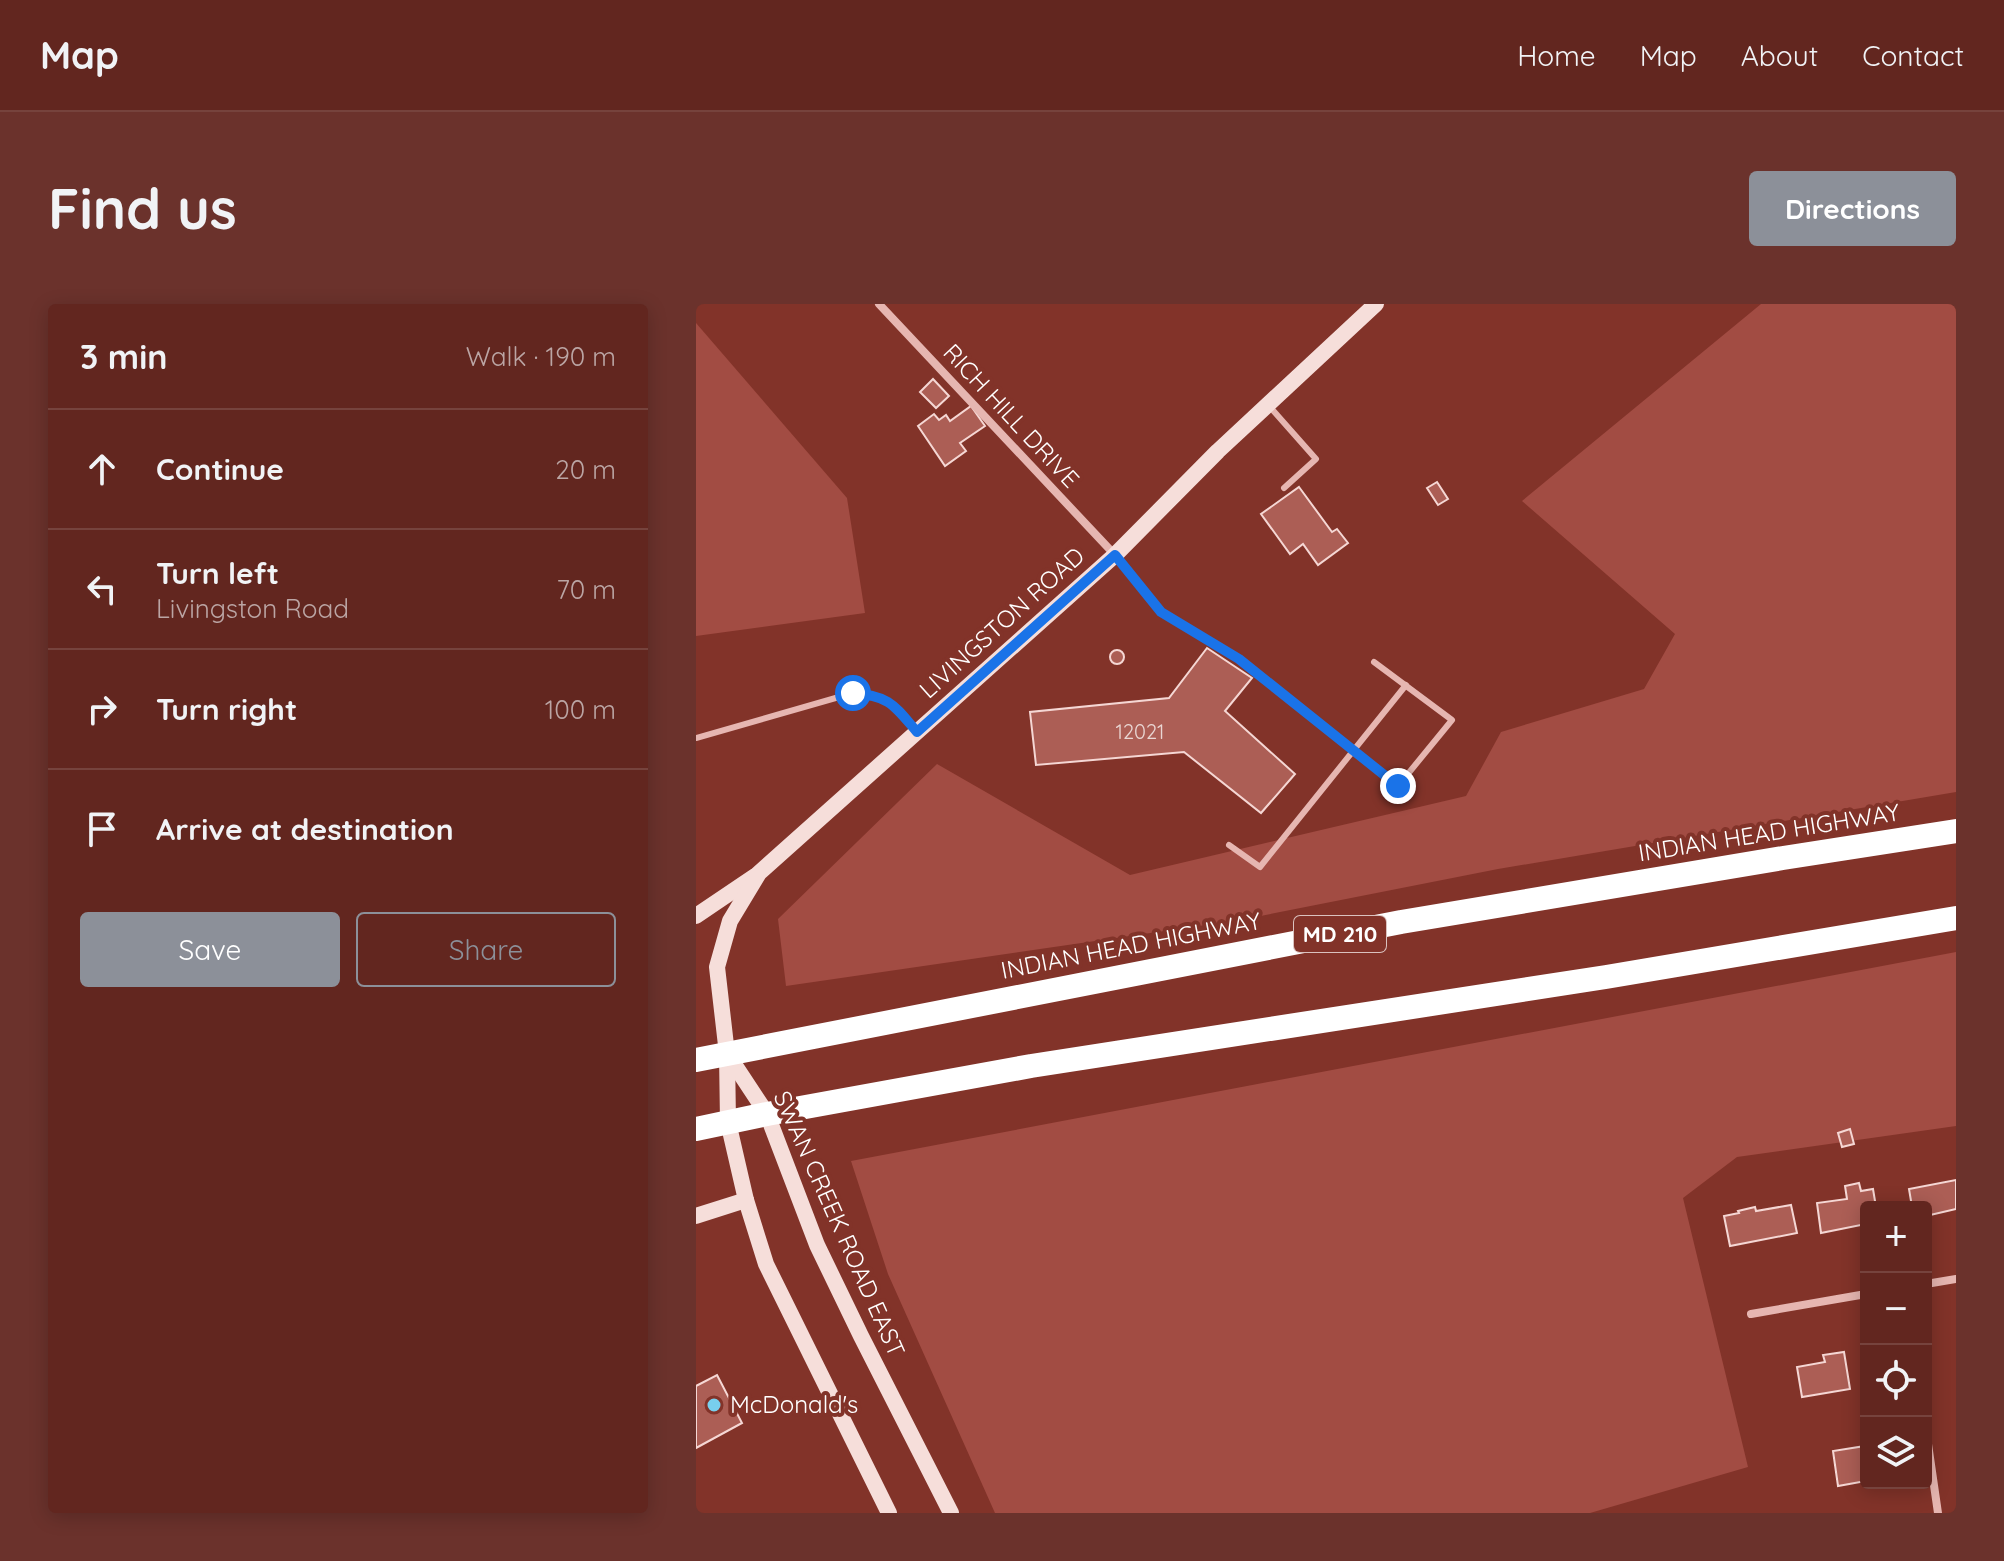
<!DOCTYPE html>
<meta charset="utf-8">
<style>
:root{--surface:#62261f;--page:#6b322c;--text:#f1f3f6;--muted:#bba5a4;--line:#76433d;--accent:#8c9099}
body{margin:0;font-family:Quicksand,sans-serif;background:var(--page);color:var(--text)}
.controls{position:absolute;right:24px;bottom:24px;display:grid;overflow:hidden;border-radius:8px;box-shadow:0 4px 20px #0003}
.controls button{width:72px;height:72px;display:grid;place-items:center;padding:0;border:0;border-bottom:2px solid var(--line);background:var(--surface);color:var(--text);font:40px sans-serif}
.stop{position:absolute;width:24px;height:24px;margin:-18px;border:6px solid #1a73e8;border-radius:50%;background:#fff}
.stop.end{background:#1a73e8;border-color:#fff;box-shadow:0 2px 8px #0008}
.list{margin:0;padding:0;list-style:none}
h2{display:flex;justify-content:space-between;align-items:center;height:104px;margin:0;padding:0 32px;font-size:34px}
h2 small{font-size:26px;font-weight:400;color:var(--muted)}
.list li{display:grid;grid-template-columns:52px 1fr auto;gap:24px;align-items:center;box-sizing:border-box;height:120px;padding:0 32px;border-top:2px solid var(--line)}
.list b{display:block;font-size:30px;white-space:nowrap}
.list p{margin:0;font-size:26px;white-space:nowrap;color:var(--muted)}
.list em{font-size:26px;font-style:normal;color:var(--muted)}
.actions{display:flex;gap:16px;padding:24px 32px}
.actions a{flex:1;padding:18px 0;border:2px solid var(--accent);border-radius:8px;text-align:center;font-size:28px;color:var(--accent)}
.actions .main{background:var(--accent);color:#fff}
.icon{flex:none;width:44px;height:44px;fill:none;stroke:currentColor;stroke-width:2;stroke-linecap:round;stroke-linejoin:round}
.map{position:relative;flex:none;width:1260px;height:1209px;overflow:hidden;border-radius:8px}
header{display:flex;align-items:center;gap:48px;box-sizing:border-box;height:112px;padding:0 40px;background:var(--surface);border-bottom:2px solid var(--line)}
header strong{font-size:38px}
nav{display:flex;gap:44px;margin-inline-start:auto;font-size:28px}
.intro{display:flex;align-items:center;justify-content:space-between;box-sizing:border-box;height:192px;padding:0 48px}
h1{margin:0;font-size:56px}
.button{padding:20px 36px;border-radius:8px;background:var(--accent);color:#fff;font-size:28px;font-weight:700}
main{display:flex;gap:48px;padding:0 48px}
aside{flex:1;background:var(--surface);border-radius:8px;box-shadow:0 4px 20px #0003}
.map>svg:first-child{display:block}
</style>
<header>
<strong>Map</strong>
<nav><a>Home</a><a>Map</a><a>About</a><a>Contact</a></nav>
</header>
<div class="intro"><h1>Find us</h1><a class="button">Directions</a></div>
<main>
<aside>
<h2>3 min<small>Walk · 190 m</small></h2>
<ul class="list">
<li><svg class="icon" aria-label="ahead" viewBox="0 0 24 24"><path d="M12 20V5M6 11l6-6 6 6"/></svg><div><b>Continue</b></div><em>20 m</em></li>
<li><svg class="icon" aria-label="left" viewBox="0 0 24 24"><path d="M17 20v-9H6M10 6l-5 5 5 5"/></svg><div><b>Turn left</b><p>Livingston Road</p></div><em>70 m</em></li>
<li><svg class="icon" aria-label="right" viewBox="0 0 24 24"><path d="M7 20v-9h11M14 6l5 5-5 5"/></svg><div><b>Turn right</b></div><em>100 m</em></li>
<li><svg class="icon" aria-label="arrive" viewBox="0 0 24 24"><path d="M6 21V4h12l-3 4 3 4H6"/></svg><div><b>Arrive at destination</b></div></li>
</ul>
<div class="actions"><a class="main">Save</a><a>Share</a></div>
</aside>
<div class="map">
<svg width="1260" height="1209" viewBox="0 0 1260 1209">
<rect width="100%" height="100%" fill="#823329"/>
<g fill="#a24c43">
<polygon points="1065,0 1260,0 1260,488 802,565 544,616 90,682 82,615 241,460 434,571 770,492 805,428 948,385 979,330 826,197"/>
<polygon points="0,19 151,194 169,309 0,332"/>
<polygon points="1260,648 1260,822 1041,853 987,894 1052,1163 894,1209 299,1209 192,970 155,857"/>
</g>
<g fill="#ac5e55" stroke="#f5d7d4" stroke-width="2">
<polygon points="237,75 253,92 240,104 224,88"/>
<polygon points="275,102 289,122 264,139 270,147 249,162 222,122 238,110 243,116 250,111 254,117"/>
<polygon points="741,178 752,195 742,201 731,184"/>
<polygon points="603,183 636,228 641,225 652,239 622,261 607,240 594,250 565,210"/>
<polygon points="511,344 556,374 529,407 599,470 565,509 488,448 340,461 334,408 473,394"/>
<circle cx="421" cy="353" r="7"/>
<polygon points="1154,825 1158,840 1146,843 1142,829"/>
<polygon points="1260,876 1260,905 1230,912 1230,903 1216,903 1213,885"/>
<polygon points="1163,879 1165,887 1177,885 1180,903 1170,903 1170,920 1125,929 1121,899 1151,895 1149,882"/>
<polygon points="1095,901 1101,929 1034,942 1028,912 1043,909 1042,907 1059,903 1060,907"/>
<polygon points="1148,1048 1154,1085 1106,1093 1101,1063 1129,1058 1127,1051"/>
<polygon points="21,1071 46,1119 0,1144 0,1082"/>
<polygon points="1169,1142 1170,1177 1142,1182 1137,1147"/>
</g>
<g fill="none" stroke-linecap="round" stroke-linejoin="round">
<g stroke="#e6b6b1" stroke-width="6">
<polyline points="574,103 620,155 588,184"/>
<polyline points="421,253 465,308 543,355 702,482 756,416 678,358"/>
<path d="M0,434L157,389C193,392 197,399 218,425"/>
<polyline points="533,541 564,563 710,381"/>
</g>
<g stroke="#e6b6b1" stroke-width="8">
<polyline points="183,0 419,251"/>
<polyline points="1230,980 1260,975"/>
<polyline points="1055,1010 1170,990"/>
<polyline points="1230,1126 1242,1209"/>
</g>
<g stroke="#f6deda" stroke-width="16">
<polyline points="0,612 59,572"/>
<polyline points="32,751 71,810 121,941 165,1032 255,1209"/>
<polyline points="0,912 50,896"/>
<polyline points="193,1209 70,960 50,896 32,818 31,750 21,663 34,617 63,569 419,251 522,147 680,0"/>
</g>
<g stroke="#fff" stroke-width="24">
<polyline points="0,756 705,618 1087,554 1260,527"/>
<polyline points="0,825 71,810 335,762 910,673 1260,614"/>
</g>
</g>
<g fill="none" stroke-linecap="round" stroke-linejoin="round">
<path stroke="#1a73e8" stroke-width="10" d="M157,389C194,392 198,401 221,428L419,251L465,308L543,355L702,482"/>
</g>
<circle fill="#78cfed" stroke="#823329" stroke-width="3" cx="18" cy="1101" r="8"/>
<g text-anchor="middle" stroke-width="8" stroke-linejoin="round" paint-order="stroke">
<g font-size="20" fill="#ead7d4">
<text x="444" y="435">12021</text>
</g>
<rect fill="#823329" stroke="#dac2bf" stroke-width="2" x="598" y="612" width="92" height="36" rx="6"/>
<g font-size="22" font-weight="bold" fill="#fff">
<text x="644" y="638">MD 210</text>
</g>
<g font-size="24" fill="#fff" stroke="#823329">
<text transform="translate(315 112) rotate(47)" y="8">RICH HILL DRIVE</text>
<text transform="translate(306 319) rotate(-42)" y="8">LIVINGSTON ROAD</text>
<text transform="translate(1073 529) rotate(-9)" y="8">INDIAN HEAD HIGHWAY</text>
<text transform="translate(435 642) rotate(-11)" y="8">INDIAN HEAD HIGHWAY</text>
<text transform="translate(143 920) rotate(66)" y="8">SWAN CREEK ROAD EAST</text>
</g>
<g font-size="24" fill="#fff" stroke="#823329" text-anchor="start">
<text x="34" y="1109">McDonald's</text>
</g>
</g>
</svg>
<div class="controls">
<button>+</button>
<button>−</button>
<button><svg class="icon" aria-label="locate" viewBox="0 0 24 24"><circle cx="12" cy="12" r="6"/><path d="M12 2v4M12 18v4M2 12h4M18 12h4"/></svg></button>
<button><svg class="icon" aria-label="layers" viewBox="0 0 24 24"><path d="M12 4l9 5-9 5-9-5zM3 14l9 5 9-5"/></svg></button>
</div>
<div class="stop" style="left:157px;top:389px"></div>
<div class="stop end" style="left:702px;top:482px"></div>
</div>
</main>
